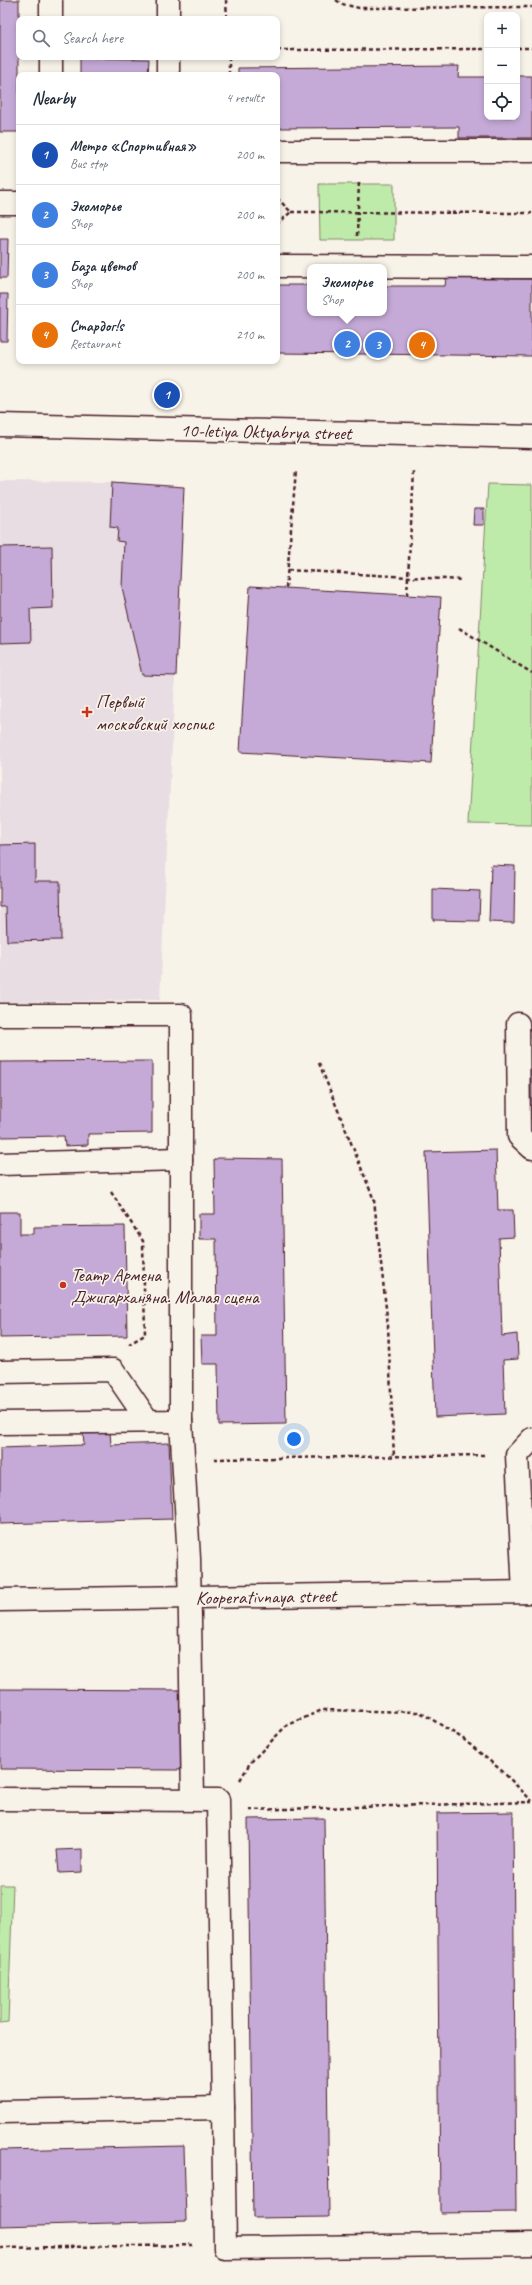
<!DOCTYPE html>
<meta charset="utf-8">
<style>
:root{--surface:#fff;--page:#f6f6f7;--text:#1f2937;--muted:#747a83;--line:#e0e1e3;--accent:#0f766e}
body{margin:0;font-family:Caveat,sans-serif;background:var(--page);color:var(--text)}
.controls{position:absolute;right:12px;top:12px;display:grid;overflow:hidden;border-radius:8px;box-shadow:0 2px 6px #0003}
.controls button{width:36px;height:36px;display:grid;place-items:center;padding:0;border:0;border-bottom:1px solid var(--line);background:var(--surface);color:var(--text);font:20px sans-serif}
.you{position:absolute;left:294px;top:1439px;width:14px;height:14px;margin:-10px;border:3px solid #fff;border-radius:50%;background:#1a73e8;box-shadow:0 0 0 6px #1a73e833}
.badge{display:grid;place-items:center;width:26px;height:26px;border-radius:50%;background:var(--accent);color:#fff;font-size:13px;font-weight:700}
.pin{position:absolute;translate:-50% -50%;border:2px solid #fff;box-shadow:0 1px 4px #0006}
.popup{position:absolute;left:307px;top:264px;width:80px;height:52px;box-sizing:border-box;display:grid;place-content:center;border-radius:8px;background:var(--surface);filter:drop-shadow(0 1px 3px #0005);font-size:13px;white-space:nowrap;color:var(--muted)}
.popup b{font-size:15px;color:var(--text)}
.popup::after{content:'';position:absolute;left:50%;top:100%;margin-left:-8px;border:8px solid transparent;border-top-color:var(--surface)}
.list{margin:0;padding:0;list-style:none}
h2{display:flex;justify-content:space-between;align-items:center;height:52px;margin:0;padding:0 16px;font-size:17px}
h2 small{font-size:13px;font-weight:400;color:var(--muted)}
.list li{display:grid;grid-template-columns:26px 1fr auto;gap:12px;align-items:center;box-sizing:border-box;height:60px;padding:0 16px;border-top:1px solid var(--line)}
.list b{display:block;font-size:15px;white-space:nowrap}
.list p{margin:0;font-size:13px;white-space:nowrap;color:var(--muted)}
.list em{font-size:13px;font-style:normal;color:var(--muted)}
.icon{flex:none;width:22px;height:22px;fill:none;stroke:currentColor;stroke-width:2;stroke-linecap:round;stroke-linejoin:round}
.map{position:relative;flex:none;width:532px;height:2285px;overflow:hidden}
.search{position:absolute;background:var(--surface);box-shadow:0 2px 6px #0003;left:16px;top:16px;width:264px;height:44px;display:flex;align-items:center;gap:10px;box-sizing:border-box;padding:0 14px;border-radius:8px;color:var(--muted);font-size:15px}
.panel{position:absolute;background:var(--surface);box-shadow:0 2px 6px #0003;left:16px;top:72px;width:264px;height:292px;border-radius:8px}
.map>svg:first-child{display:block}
</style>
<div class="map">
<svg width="532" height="2285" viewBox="0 0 532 2285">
<rect width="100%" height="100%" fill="#f7f3e8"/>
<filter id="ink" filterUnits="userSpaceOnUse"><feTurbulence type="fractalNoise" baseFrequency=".025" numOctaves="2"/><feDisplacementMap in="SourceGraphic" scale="8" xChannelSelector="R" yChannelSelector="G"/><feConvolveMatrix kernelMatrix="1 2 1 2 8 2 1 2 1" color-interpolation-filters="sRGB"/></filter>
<g filter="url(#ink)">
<polygon fill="#e8dde3" points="0,481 112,482 184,487 160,1000 0,1002"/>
<g fill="#beeba9" stroke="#84856a">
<polygon points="319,184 394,184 394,240 320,240"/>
<polygon points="488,484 532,485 532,825 468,824"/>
<polygon points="0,1885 13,1885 8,2022 0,2023"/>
</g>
<g fill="#c5aad7" stroke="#4a1f2b">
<rect x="0" y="0" width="19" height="132"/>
<polygon points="80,58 149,59 148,75 80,75"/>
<polygon points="459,66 458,77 487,77 487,117 517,117 517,76 532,76 532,138 459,138 459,127 277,128 277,75 238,75 238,68"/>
<polygon points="0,239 8,239 7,278 0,278"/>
<polygon points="446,278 532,279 532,356 277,353 277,285 310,285 310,313 384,313 384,286 445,286"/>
<polygon points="0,294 8,294 7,341 0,341"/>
<polygon points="112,482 184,487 176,676 142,675 122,587 124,542 117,541 118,528 110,527"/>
<polygon points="474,509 484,509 484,525 473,525"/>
<polygon points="52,546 53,608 30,609 31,642 0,643 0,547"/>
<polygon points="250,586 441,597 431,763 240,752"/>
<polygon points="35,844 35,881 60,881 61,940 7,941 6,907 0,907 0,845"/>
<polygon points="491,865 515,866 514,923 489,922"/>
<polygon points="433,889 480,891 479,921 433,920"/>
<polygon points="532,1050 532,1119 530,1119 530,1051"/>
<polygon points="152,1061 152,1133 88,1134 88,1145 65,1146 64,1136 0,1137 0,1062"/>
<polygon points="496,1150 498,1210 513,1210 514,1237 499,1238 502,1336 517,1334 518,1359 503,1360 505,1414 435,1417 426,1152"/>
<polygon points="218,1158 282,1159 286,1424 219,1425 218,1364 202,1364 201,1336 217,1336 216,1239 199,1239 199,1214 215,1214 214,1160"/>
<polygon points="0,1212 20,1212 20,1234 34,1234 34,1227 125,1226 127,1336 0,1338"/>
<polygon points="110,1432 111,1445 169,1443 172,1519 0,1524 0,1448 84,1445 83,1433"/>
<polygon points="0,1689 182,1690 181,1770 0,1769"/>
<polygon points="513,1812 516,2212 440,2213 437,1813"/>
<polygon points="324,1818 329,2217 253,2218 248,1819"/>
<polygon points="82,1849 82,1872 59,1873 57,1850"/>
<polygon points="184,2146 186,2221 0,2226 0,2150"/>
</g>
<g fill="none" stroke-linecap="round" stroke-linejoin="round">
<g stroke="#4a1f2b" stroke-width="25">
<g id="minor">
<polyline points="51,0 51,19"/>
<polyline points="168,0 168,19"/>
<polyline points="51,57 51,75"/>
<polyline points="168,75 168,57"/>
<polyline points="277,151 532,151"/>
<polyline points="0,203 19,203"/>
<polyline points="277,266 532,267"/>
<polyline points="0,425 532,437"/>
<polyline points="0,1015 181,1015 181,1159"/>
<polyline points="518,1024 519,1136 532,1148"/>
<polyline points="0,1164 181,1159 181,1421 0,1423"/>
<polyline points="0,1372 113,1370 148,1421"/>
<polyline points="181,1421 189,1559 193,1799"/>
<polyline points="524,1592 517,1455 532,1439"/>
<polyline points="0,1600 532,1592"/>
<polyline points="0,1799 218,1800 223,2108"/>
<polyline points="0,2112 223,2108 225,2248 532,2244"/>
</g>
</g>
<g stroke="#4a1f2b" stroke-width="2.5" stroke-dasharray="4 3" stroke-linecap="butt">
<polyline points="226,0 227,19"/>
<polyline points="336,0 342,4 359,8 532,7"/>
<polyline points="517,48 532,48"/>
<polyline points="277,50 487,49"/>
<polyline points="229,57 229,75"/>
<polyline points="277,198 291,212 277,224"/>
<polyline points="291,212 532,213"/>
<polyline points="357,236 359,181"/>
<polyline points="288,570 462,580"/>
<polyline points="286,588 296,470"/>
<polyline points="407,595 414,472"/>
<polyline points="459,628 532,673"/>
<polyline points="319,1063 374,1200 388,1326 394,1457"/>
<polyline points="111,1192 143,1241 145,1335 129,1344"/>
<polyline points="214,1459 487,1455"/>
<polyline points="240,1780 250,1763 286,1726 322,1710 420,1712 462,1738 502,1771 532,1801"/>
<polyline points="249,1810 532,1802"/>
<polyline points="0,2248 195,2245"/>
</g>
<use href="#minor" stroke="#f7f3e8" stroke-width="22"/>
</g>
</g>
<g fill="#c8321e" stroke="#f7f3e8" stroke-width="1.5">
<path d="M85 706h4v4h4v4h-4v4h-4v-4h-4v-4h4z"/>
<circle cx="63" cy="1285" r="4"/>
</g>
<g text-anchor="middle" stroke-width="3.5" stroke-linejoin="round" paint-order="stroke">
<g font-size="19" fill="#4a1f2b" stroke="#f7f3e8">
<text transform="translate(266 431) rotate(1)" y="7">10-letiya Oktyabrya street</text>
<text transform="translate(266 1596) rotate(-1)" y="7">Kooperativnaya street</text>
</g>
<g font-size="19" fill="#4a1f2b" stroke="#f7f3e8" text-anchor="start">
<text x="96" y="708">Первый<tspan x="96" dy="22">московский хоспис</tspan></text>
<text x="71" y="1281">Театр Армена<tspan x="71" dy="22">Джигарханяна. Малая сцена</tspan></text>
</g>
</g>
</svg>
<div class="controls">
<button>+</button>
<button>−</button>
<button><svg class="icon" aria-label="locate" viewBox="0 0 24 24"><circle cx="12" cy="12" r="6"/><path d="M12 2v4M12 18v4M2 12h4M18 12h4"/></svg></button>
</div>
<div class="you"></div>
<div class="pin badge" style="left:167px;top:395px;background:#1a4fb4">1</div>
<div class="pin badge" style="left:347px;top:344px;background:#3f7fe0">2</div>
<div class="popup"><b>Экоморье</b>Shop</div>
<div class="pin badge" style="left:378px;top:345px;background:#3f7fe0">3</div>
<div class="pin badge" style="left:422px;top:345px;background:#e8710a">4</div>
<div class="search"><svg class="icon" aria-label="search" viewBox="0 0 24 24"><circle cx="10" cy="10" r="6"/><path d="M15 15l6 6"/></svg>Search here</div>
<section class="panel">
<h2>Nearby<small>4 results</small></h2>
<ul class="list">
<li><span class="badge" style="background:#1a4fb4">1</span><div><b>Метро «Спортивная»</b><p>Bus stop</p></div><em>200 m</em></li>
<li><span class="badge" style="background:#3f7fe0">2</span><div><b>Экоморье</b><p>Shop</p></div><em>200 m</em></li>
<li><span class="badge" style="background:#3f7fe0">3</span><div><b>База цветов</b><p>Shop</p></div><em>200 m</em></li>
<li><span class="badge" style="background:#e8710a">4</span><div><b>Стардог!s</b><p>Restaurant</p></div><em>210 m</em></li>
</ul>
</section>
</div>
